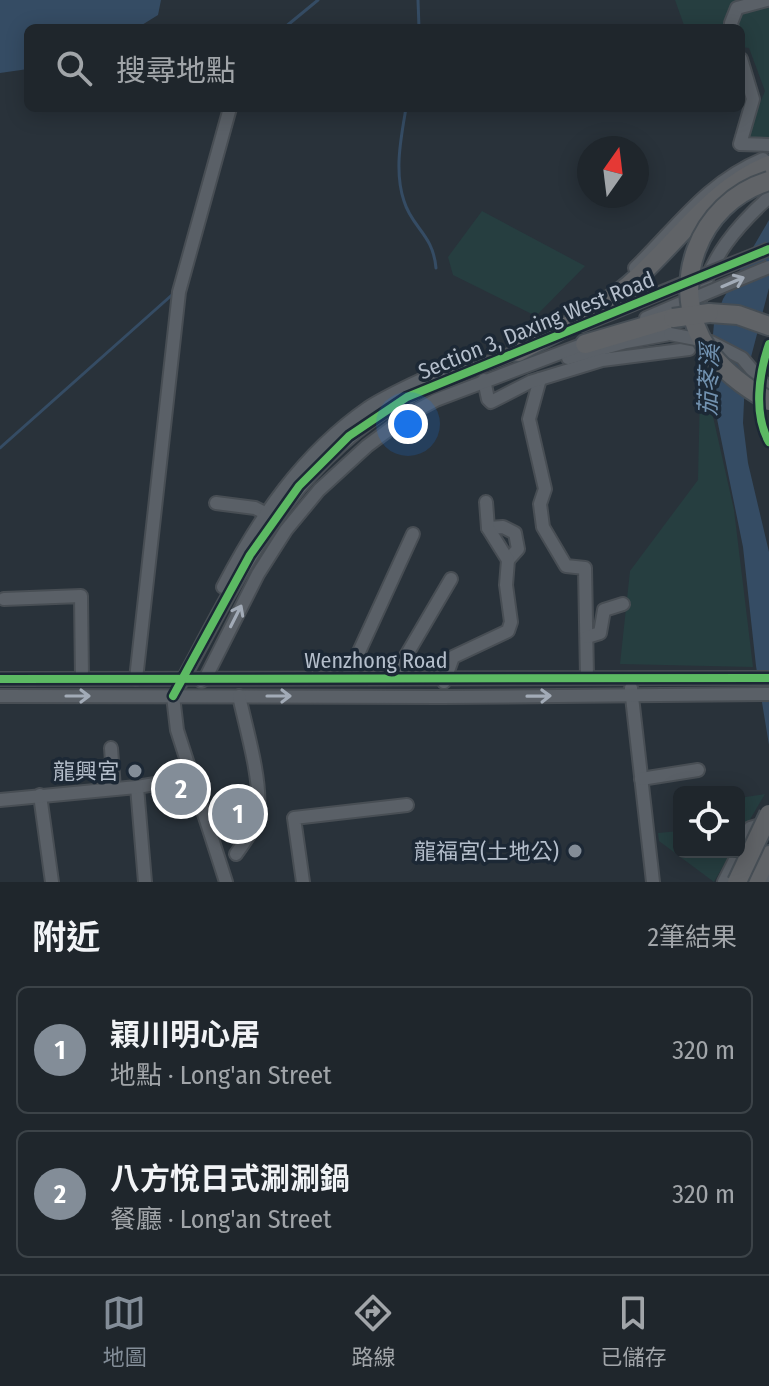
<!DOCTYPE html>
<html lang="zh-TW">
<meta charset="utf-8">
<style>
:root{--surface:#1f262c;--page:#2c3238;--text:#f1f3f6;--muted:#a1a5a9;--line:#3c4348;--accent:#838d98}
body{margin:0;font-family:"Fira Sans Condensed","Noto Sans TC",sans-serif;background:var(--page);color:var(--text)}
.controls{position:absolute;right:24px;bottom:24px;display:grid;overflow:hidden;border-radius:12px;box-shadow:0 4px 20px #0003}
.controls button{width:72px;height:72px;display:grid;place-items:center;padding:0;border:0;border-bottom:2px solid var(--line);background:var(--surface);color:var(--text);font:40px sans-serif}
.compass{position:absolute;left:577px;top:136px;width:72px;height:72px;border-radius:50%;background:var(--surface);box-shadow:0 4px 20px #0003;rotate:14deg}
.you{position:absolute;left:408px;top:424px;width:28px;height:28px;margin:-20px;border:6px solid #fff;border-radius:50%;background:#1a73e8;box-shadow:0 0 0 12px #1a73e833}
.badge{display:grid;place-items:center;width:52px;height:52px;border-radius:50%;background:var(--accent);color:#fff;font-size:26px;font-weight:700}
.pin{position:absolute;translate:-50% -50%;border:4px solid #fff;box-shadow:0 2px 8px #0006}
.list{margin:0;padding:0;list-style:none}
h2{display:flex;justify-content:space-between;align-items:center;height:104px;margin:0;padding:0 32px;font-size:34px}
h2 small{font-size:26px;font-weight:400;color:var(--muted)}
.list li{display:grid;grid-template-columns:52px 1fr auto;gap:24px;align-items:center;box-sizing:border-box;height:128px;margin:0 16px 16px;padding:0 16px;border:2px solid var(--line);border-radius:12px}
.list b{display:block;font-size:30px;white-space:nowrap}
.list p{margin:0;font-size:26px;white-space:nowrap;color:var(--muted)}
.list em{font-size:26px;font-style:normal;color:var(--muted)}
.icon{flex:none;width:44px;height:44px;fill:none;stroke:currentColor;stroke-width:2;stroke-linecap:round;stroke-linejoin:round}
.map{position:relative;flex:none;width:769px;height:882px;overflow:hidden}
.search{position:absolute;background:var(--surface);box-shadow:0 4px 20px #0003;left:24px;right:24px;top:24px;height:88px;display:flex;align-items:center;gap:20px;box-sizing:border-box;padding:0 28px;border-radius:12px;color:var(--muted);font-size:30px}
.sheet{height:392px;background:var(--surface)}
nav{display:flex;justify-content:space-around;align-items:center;box-sizing:border-box;height:112px;border-top:2px solid var(--line);background:var(--surface);font-size:22px;color:var(--muted)}
nav a{display:grid;justify-items:center;gap:4px}
nav .on{color:var(--accent)}
.map>svg:first-child{display:block}
</style>
<div class="map">
<svg width="769" height="882" viewBox="0 0 769 882">
<rect width="100%" height="100%" fill="#29323a"/>
<g fill="#263e40">
<polygon points="675,0 769,0 769,142 746,137 765,91 749,48 741,47 741,28 685,28"/>
<polygon points="482,211 585,266 536,316 453,275 448,257"/>
<polygon points="705,381 734,510 753,667 620,664 630,571 698,480 700,390"/>
<polygon points="765,794 739,838 739,798"/>
<polygon points="679,831 679,852 731,852 714,882 659,841 658,833"/>
</g>
<g fill="#354c64">
<polygon points="0,0 161,0 158,15 137,28 28,28 28,69 0,73"/>
<polygon points="769,220 769,288 745,380 743,423 748,463 769,552 769,745 756,666 743,547 714,404 712,346 714,323 723,299"/>
</g>
<g fill="none" stroke-linecap="round" stroke-linejoin="round">
<g stroke="#354c64" stroke-width="3">
<polyline points="418,0 419,28"/>
<polyline points="284,28 318,0"/>
<path d="M406,108C401,138 394,171 404,201C412,228 433,234 436,268"/>
<polyline points="0,448 173,294"/>
</g>
<g stroke="#484e54" stroke-width="16">
<g id="minor">
<polyline points="732,28 731,23 737,8 767,0"/>
<polyline points="741,59 753,99 740,144 769,145"/>
<path d="M635,268C678,226 706,183 763,159"/>
<path d="M700,301C710,257 737,226 769,197"/>
<polyline points="646,318 695,297"/>
<polyline points="582,325 694,279"/>
<polyline points="711,342 742,358 769,390"/>
<polyline points="568,358 626,342 670,334"/>
<polyline points="540,379 529,419 545,489 540,504 543,527 566,566 585,568 587,677"/>
<polyline points="484,380 488,399 491,402 530,382 602,360 689,349 693,331"/>
<polyline points="216,503 255,508 265,513"/>
<polyline points="488,528 503,527 515,533 518,549 508,560"/>
<path d="M223,587C259,518 302,454 368,408C388,395 412,385 433,374L438,384"/>
<polyline points="4,599 81,596 82,679"/>
<polyline points="587,637 600,633 604,610 623,604"/>
<polyline points="347,678 413,534"/>
<polyline points="393,678 451,579"/>
<polyline points="0,679 769,678"/>
<polyline points="136,679 179,292 230,108"/>
<polyline points="201,681 205,679 258,574 286,530 319,490 367,446 410,414 436,400 592,341"/>
<polyline points="444,682 453,657 508,631 511,622 506,585 508,560 488,528 486,502"/>
<path d="M181,683C242,570 289,466 405,398C439,378 487,365 524,349"/>
<polyline points="631,688 653,882"/>
<polyline points="0,696 442,697 769,694"/>
<polyline points="173,696 177,730 226,882"/>
<polyline points="111,748 114,789"/>
<polyline points="641,779 698,770"/>
<polyline points="137,787 145,882"/>
<polyline points="40,795 52,882"/>
<polyline points="0,800 137,787 191,778"/>
<polyline points="739,851 750,828 757,826 766,830"/>
<path d="M236,854C246,840 257,826 258,809C261,778 246,728 239,696"/>
<polyline points="303,882 294,818 407,805"/>
<polyline points="724,882 739,852"/>
<polyline points="766,882 769,877"/>
</g>
</g>
<g stroke="#464e55" stroke-width="22">
<g id="highway">
<polyline points="709,313 738,315 769,326"/>
<polyline points="585,344 673,318"/>
<path d="M518,352C556,332 596,313 629,285C677,244 709,190 769,165"/>
<polyline points="755,882 769,855"/>
</g>
</g>
<use href="#minor" stroke="#5a6067" stroke-width="12"/>
<use href="#highway" stroke="#606367" stroke-width="18"/>
<g stroke="#484e54" stroke-width="16" stroke-linecap="butt">
<g id="minor-bridge">
<polyline points="697,278 769,249"/>
<polyline points="697,297 769,267"/>
<polyline points="670,334 706,341"/>
</g>
</g>
<g stroke="#464e55" stroke-width="22" stroke-linecap="butt">
<g id="highway-bridge">
<path d="M769,181C698,202 666,288 708,350C724,372 746,388 769,401"/>
<polyline points="673,318 709,313"/>
<polyline points="737,882 769,814"/>
</g>
</g>
<use href="#minor-bridge" stroke="#5a6067" stroke-width="12"/>
<use href="#highway-bridge" stroke="#606367" stroke-width="18"/>
<g stroke="#1c2835" stroke-width="13">
<g id="cycleway">
<path d="M769,344C759,373 753,414 769,442"/>
<polyline points="0,679 769,678"/>
<polyline points="173,696 250,555 299,486 349,436 407,397 769,249"/>
</g>
</g>
<use href="#cycleway" stroke="#5cba63" stroke-width="8"/>
</g>
<defs><path id="oneway-shaft" d="M-6 0H5M1.5-3L5.5 0L1.5 3" fill="none" stroke-width="1.6" stroke-linecap="round" stroke-linejoin="round" transform="scale(2)"/></defs>
<g stroke="#a2abb7">
<use href="#oneway-shaft" transform="translate(733 282) rotate(-23)"/>
<use href="#oneway-shaft" transform="translate(236 616) rotate(-63)"/>
<use href="#oneway-shaft" transform="translate(78 696)"/>
<use href="#oneway-shaft" transform="translate(279 696)"/>
<use href="#oneway-shaft" transform="translate(539 696) rotate(-1)"/>
</g>
<g fill="#838d98" stroke="#1c2835" stroke-width="3">
<circle cx="135" cy="771" r="8"/>
<circle cx="575" cy="851" r="8"/>
</g>
<g text-anchor="middle" stroke-width="7" stroke-linejoin="round" paint-order="stroke">
<g font-size="22" fill="#b4becb" stroke="#1c2835">
<text transform="translate(536 325) rotate(-22)" y="8">Section 3, Daxing West Road</text>
<text x="376" y="668">Wenzhong Road</text>
</g>
<g font-size="22" fill="#b4becb" stroke="#1c2835" text-anchor="end">
<text x="119" y="779">龍興宮</text>
<text x="559" y="859">龍福宮(土地公)</text>
</g>
<g font-size="24" font-style="italic" fill="#7292b0" stroke="#1c2835">
<text transform="translate(709 380) rotate(-88)" y="8">茄苳溪</text>
</g>
</g>
</svg>
<div class="controls">
<button><svg class="icon" aria-label="locate" viewBox="0 0 24 24"><circle cx="12" cy="12" r="6"/><path d="M12 2v4M12 18v4M2 12h4M18 12h4"/></svg></button>
</div>
<svg class="compass" viewBox="-18 -18 36 36"><path d="M0-13l5 13h-10z" fill="#e53935"/><path d="M0 13l5-13h-10z" fill="#a1a5a9"/></svg>
<div class="you"></div>
<div class="pin badge" style="left:238px;top:814px">1</div>
<div class="pin badge" style="left:181px;top:789px">2</div>
<div class="search"><svg class="icon" aria-label="search" viewBox="0 0 24 24"><circle cx="10" cy="10" r="6"/><path d="M15 15l6 6"/></svg>搜尋地點</div>
</div>
<section class="sheet">
<h2>附近<small>2筆結果</small></h2>
<ul class="list">
<li><span class="badge">1</span><div><b>穎川明心居</b><p>地點 · Long'an Street</p></div><em>320 m</em></li>
<li><span class="badge">2</span><div><b>八方悅日式涮涮鍋</b><p>餐廳 · Long'an Street</p></div><em>320 m</em></li>
</ul>
</section>
<nav>
<a class="on"><svg class="icon" aria-label="map" viewBox="0 0 24 24"><path d="M3 6l6-2 6 2 6-2v14l-6 2-6-2-6 2zM9 4v14M15 6v14"/></svg>地圖</a>
<a><svg class="icon" aria-label="directions" viewBox="0 0 24 24"><path d="M12 3l9 9-9 9-9-9zM9 14v-3h6M13 9l2 2-2 2"/></svg>路線</a>
<a><svg class="icon" aria-label="saved" viewBox="0 0 24 24"><path d="M7 4h10v16l-5-4-5 4z"/></svg>已儲存</a>
</nav>
